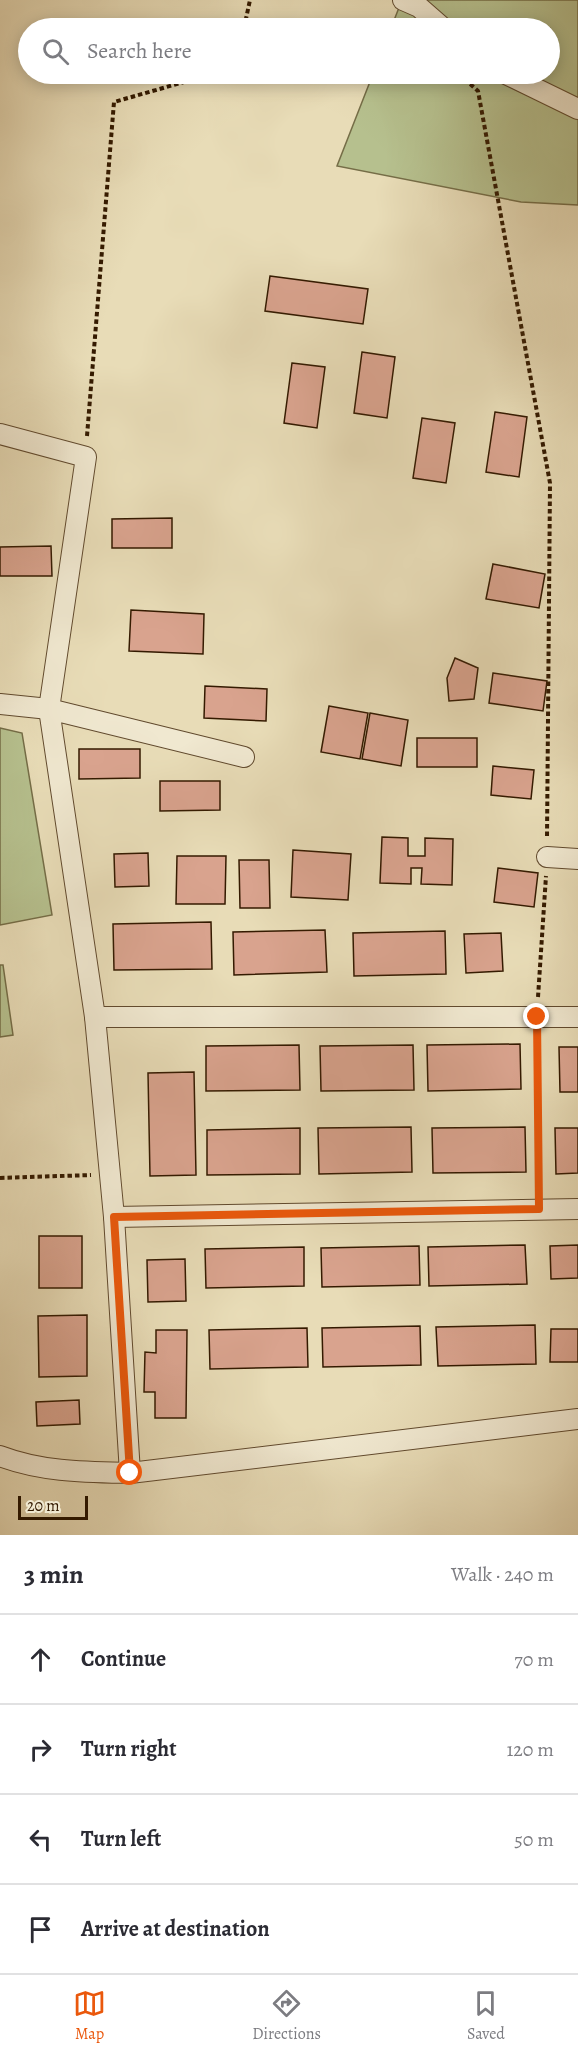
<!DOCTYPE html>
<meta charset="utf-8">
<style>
:root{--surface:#fff;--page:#f7f7f7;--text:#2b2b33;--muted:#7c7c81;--line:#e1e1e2;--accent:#ea580c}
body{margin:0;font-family:Alegreya,serif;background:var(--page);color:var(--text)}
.scale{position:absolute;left:18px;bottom:15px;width:70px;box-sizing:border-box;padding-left:6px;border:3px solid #341a00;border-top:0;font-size:16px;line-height:21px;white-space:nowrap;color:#341a00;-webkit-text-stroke:4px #f0e8d0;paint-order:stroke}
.stop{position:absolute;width:18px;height:18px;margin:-14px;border:4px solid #ea580c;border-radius:50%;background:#fff}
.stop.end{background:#ea580c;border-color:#fff;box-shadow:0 2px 6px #0008}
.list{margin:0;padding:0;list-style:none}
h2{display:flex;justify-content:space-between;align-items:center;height:78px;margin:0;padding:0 24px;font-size:26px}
h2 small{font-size:20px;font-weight:400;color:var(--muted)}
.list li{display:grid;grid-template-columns:39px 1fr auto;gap:18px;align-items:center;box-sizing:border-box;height:90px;padding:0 24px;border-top:2px solid var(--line)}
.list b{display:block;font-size:22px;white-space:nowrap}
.list em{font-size:20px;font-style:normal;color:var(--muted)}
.icon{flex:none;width:33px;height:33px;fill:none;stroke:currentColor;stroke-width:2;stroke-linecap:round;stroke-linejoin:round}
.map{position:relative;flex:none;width:578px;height:1535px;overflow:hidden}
.search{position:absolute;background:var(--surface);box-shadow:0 3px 15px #0003;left:18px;right:18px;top:18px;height:66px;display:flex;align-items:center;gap:15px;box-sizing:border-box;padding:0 21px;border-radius:33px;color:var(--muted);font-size:22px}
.sheet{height:438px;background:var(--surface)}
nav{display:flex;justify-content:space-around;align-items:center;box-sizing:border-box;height:84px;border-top:2px solid var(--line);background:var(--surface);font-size:16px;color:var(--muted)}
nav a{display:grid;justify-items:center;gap:3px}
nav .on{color:var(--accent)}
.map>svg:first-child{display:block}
</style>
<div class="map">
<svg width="578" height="1535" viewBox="0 0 578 1535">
<rect width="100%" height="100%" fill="#e8dcb7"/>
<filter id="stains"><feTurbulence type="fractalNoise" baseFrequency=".00333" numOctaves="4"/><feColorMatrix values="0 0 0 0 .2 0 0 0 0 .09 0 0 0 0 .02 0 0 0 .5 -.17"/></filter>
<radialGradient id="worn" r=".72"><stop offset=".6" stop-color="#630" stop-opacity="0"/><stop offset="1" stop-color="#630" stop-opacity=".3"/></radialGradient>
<g fill="#b6c08e" stroke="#756d47" stroke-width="1.5">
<polygon points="402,0 578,0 578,205 521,202 337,166 373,74 550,74 550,28 391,28"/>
<polygon points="0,728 22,733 52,915 0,925"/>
<polygon points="0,965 3,965 13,1035 0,1037"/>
</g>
<g fill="#d9a38e" stroke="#341a00" stroke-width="1.5">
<polygon points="270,276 368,289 363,324 265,311"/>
<polygon points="362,352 395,357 387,418 354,413"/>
<polygon points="292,363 325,367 317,428 284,423"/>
<polygon points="495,412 527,417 519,477 486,472"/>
<polygon points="422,418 455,423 446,483 413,478"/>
<polygon points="172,518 172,548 112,548 112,519"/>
<polygon points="51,546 52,576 0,576 0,547"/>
<polygon points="493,564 545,574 539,608 486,599"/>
<polygon points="131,610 204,614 203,654 129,651"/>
<polygon points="455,658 478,668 474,699 449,701 447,678"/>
<polygon points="493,673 547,681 543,711 489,703"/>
<polygon points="205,686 267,689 266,721 204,718"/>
<polygon points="329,706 368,713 360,759 321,752"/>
<polygon points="370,713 408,720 401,766 362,759"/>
<rect x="417" y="738" width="60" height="29"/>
<polygon points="79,749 140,749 140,778 79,779"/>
<polygon points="493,766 534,770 531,799 491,795"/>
<polygon points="160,781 220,781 220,810 160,811"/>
<polygon points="382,837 408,838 408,856 425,856 425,838 453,839 452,885 421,884 422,868 411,868 411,884 380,883"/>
<polygon points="293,850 351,854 348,900 291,897"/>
<polygon points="148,853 149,886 115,887 114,854"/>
<polygon points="177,856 226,856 225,904 176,904"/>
<polygon points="239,860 269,860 270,908 240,908"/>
<polygon points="498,868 538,873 534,907 494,902"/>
<polygon points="211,922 212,969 114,970 113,924"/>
<polygon points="325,930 327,972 234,975 233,932"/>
<polygon points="445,931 446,974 354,976 353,933"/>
<polygon points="501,933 503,971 466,973 464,934"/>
<polygon points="520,1044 521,1089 428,1091 427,1045"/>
<polygon points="299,1045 300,1090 206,1091 206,1046"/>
<polygon points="413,1045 414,1090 321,1091 320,1046"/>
<polygon points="559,1047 578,1047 578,1092 560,1092"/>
<polygon points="194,1072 196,1175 150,1176 148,1073"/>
<polygon points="411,1127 412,1172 319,1174 318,1128"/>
<polygon points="525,1127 526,1172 433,1173 432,1128"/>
<polygon points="300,1128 300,1174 207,1175 207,1130"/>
<polygon points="555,1128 578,1128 578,1173 556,1174"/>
<rect x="39" y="1236" width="43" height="52"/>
<polygon points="525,1245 527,1284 429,1286 428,1247"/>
<polygon points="578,1245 578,1278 551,1279 550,1246"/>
<polygon points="419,1246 420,1285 322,1287 321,1248"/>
<polygon points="304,1247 304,1286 206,1288 205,1249"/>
<polygon points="185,1259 186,1301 148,1302 147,1260"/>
<polygon points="87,1315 87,1376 39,1377 38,1316"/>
<polygon points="535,1325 536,1364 438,1366 436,1327"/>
<polygon points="420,1326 421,1365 323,1367 322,1328"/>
<polygon points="307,1328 308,1367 210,1369 209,1330"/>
<polygon points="551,1329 578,1329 578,1362 550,1362"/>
<polygon points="156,1330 187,1330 186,1418 155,1418 155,1392 144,1392 145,1352 156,1353"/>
<polygon points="79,1400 80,1424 37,1426 36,1402"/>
</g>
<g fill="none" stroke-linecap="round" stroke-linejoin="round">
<g stroke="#614a2e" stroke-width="22">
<g id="street">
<polyline points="403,0 419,7 443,28"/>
<polyline points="506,74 578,109"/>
<polyline points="0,434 86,457 49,709 0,704"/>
<polyline points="547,857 578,859"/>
<polyline points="95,1017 578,1017"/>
<polyline points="114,1217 578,1209"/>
<path d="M0,1456C42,1472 86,1472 130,1473L578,1419"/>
<polyline points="130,1473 114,1217 95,1017 49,709 244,757"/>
</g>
</g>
<g stroke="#341a00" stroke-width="4" stroke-dasharray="4.5 3" stroke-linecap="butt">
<polyline points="244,28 250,0"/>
<polyline points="459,74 478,91 550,483 547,838"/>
<polyline points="87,436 114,102 212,74"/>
<polyline points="538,997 546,876"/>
<polyline points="537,1037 539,1189"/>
<polyline points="0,1178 91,1175"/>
</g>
<use href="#street" stroke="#f0e8d0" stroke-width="20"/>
</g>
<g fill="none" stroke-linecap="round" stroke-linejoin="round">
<polyline stroke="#ea580c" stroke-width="8" points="130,1473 114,1217 539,1209 537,1017"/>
</g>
<rect width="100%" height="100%" filter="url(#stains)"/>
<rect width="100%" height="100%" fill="url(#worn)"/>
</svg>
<div class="scale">20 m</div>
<div class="stop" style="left:130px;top:1473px"></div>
<div class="stop end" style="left:537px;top:1017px"></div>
<div class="search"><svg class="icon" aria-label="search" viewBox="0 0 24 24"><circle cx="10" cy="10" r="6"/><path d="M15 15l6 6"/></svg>Search here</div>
</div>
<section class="sheet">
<h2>3 min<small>Walk · 240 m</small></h2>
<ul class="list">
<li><svg class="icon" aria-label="ahead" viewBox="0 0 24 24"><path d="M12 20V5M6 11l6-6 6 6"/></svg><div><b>Continue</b></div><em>70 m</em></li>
<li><svg class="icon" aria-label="right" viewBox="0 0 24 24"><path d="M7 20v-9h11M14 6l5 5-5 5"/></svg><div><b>Turn right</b></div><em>120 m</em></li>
<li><svg class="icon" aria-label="left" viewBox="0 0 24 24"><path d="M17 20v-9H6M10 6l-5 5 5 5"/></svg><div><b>Turn left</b></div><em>50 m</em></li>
<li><svg class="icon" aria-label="arrive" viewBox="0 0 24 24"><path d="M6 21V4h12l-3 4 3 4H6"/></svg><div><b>Arrive at destination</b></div></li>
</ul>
</section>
<nav>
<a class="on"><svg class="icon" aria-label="map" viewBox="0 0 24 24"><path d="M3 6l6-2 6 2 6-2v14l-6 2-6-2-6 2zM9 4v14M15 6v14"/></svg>Map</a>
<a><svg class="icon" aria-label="directions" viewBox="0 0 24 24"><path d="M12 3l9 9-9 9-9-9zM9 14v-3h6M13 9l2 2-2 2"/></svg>Directions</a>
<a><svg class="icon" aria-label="saved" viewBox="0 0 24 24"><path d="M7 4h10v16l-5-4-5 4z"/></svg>Saved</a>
</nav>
